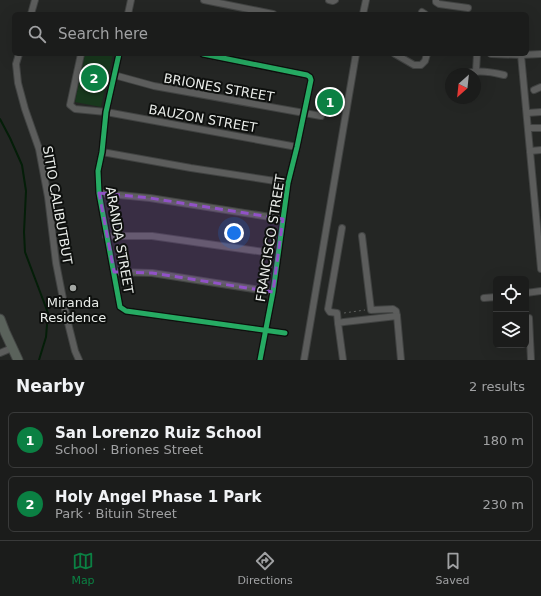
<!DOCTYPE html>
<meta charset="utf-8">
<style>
:root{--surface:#1b1c1b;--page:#242524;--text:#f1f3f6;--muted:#a0a1a3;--line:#393a3a;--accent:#0b8043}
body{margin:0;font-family:"DejaVu Sans",sans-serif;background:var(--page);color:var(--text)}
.controls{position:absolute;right:12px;bottom:12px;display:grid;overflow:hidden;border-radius:6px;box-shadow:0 4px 16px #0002}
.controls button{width:36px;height:36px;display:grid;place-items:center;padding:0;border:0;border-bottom:1px solid var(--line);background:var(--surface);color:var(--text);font:20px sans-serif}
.compass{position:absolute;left:445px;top:68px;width:36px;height:36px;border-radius:50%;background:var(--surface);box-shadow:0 4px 16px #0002;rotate:207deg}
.you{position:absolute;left:234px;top:233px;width:14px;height:14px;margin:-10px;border:3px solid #fff;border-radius:50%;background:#1a73e8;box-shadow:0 0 0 6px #1a73e833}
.badge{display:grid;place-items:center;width:26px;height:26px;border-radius:50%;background:var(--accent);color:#fff;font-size:13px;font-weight:700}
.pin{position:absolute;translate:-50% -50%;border:2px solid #fff;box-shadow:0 1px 4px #0006}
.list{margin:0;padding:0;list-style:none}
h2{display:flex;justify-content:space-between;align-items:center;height:52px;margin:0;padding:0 16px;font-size:17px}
h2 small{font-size:13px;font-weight:400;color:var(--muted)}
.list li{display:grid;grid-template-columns:26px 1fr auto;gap:12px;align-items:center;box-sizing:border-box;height:56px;margin:0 8px 8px;padding:0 8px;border:1px solid var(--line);border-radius:6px}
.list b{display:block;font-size:15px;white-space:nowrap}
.list p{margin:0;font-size:13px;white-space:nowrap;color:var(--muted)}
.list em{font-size:13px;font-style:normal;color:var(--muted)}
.icon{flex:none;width:22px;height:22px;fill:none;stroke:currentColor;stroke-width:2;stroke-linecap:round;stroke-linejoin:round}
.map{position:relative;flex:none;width:541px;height:360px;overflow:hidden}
.search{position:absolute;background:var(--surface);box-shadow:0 4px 16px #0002;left:12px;right:12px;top:12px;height:44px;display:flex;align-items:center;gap:10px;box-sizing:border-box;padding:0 14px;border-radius:6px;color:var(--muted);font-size:15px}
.sheet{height:180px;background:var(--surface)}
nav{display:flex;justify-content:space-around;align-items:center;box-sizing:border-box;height:56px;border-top:1px solid var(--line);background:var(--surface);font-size:11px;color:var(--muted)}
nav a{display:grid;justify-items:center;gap:2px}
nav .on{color:var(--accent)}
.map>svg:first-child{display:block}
</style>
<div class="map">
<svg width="541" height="360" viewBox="0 0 541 360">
<rect width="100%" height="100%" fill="#242624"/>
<polygon fill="#18381d" points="85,54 113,54 101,107 75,102"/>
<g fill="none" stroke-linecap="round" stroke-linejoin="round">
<polyline stroke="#041e08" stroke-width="2" points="0,119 10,138 22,165 26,191 24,232 25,252 48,313 46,337 39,360"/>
<g stroke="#414342" stroke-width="8">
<g id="minor">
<polyline points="204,0 273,14"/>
<polyline points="329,0 333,1 335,0"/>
<polyline points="436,0 436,2 439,4 468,8"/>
<polyline points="422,12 425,14"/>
<polyline points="31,14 35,0"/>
<polyline points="128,14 131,0"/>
<polyline points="363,14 366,0"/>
<polyline points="19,54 16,64 18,83 25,109 39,149 48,197 56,263 67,319 75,351 79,360"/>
<polyline points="81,54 70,105 75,109 106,112 297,147"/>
<polyline points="119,54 106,112 102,152 98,171 99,193 120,307 126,311 285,333"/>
<polyline points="203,54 307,75 310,77 311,80 297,147 288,183 273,292 260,360"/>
<polyline points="395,54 414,65 421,65 425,61 427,54"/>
<polyline points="491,54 521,55 541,54"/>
<polyline points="521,55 541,269"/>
<polyline points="476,71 477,54"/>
<path d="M465,74C477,69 492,72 504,75"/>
<polyline points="114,75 154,86 321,116"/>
<polyline points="534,90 541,87"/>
<polyline points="527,113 541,112"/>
<polyline points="528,128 541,128"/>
<polyline points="530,151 541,150"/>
<polyline points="102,152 191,168 288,183"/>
<polyline points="99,193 150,198 283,219"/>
<polyline points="106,236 152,236 278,254"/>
<polyline points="362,236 371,310 393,309 396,311 397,316"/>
<polyline points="114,272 152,273 273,292"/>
<polyline points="526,293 541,291"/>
<polyline points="484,298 496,297"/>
<polyline points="529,318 531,360"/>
<polyline points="338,323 337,313 330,312 328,309 342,228"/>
<polyline points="0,353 12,348"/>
<polyline points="304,360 356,54"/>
<polyline points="343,360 338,323 344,322 397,316 401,360"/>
</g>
</g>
<g stroke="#414342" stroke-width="11">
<polyline id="highway" points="0,319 5,332 18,360"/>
</g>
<polyline stroke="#5d5f5d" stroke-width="1" stroke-dasharray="2 3" stroke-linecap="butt" points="344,313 365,310"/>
<use href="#minor" stroke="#5c5d5c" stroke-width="6"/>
<use href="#highway" stroke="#5a625b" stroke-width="9"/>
<g stroke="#0e100e" stroke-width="8">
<g id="cycleway">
<polyline points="119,54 106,112 102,152 98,171 99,193 120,307 126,311 285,333"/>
<polyline points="203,54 307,75 310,77 311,80 297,147 288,183 273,292 260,360"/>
</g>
</g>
<use href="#cycleway" stroke="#26ab63" stroke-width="5"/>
</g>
<path fill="#9152c7" fill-opacity="0.2" stroke="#9152c7" stroke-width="3" stroke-dasharray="8 5" stroke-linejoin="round" d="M99,193L150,198L283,219L273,292L152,273L114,272Z"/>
<circle fill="#a4a7a4" stroke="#0e100e" stroke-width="1.5" cx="73" cy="288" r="4"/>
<g text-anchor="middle" stroke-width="4" stroke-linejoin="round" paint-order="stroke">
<g font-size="13" fill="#e9ece9" stroke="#0e100e">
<text transform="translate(219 87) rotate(10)" y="5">BRIONES STREET</text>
<text transform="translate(203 118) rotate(10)" y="5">BAUZON STREET</text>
<text transform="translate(58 205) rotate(80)" y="5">SITIO CALIBUTBUT</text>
<text transform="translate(270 238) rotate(-81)" y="5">FRANCISCO STREET</text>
<text transform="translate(120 240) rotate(80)" y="5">ARANDA STREET</text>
</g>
<g font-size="13" fill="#e9ece9" stroke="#0e100e">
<text x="73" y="307">Miranda<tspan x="73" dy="15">Residence</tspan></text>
</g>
</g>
</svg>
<div class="controls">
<button><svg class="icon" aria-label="locate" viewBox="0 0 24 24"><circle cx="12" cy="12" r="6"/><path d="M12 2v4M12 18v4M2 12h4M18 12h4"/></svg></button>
<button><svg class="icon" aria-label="layers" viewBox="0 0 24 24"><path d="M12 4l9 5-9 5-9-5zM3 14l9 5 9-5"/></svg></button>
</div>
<svg class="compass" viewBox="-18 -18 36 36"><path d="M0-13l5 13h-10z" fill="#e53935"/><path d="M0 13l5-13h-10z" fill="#a0a1a3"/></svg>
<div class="you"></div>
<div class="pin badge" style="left:330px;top:102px">1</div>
<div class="pin badge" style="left:94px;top:78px">2</div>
<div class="search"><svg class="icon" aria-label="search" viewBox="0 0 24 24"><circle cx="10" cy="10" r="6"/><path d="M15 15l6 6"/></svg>Search here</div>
</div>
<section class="sheet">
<h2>Nearby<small>2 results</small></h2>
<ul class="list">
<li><span class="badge">1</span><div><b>San Lorenzo Ruiz School</b><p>School · Briones Street</p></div><em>180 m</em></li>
<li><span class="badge">2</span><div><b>Holy Angel Phase 1 Park</b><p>Park · Bituin Street</p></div><em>230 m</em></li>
</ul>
</section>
<nav>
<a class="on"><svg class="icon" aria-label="map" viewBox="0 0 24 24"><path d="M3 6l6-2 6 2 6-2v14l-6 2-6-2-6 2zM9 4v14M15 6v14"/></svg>Map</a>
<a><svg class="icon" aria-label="directions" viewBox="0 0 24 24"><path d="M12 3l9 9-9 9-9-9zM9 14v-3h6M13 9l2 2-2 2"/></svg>Directions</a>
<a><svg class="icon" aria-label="saved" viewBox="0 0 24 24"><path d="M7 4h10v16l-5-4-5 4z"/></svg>Saved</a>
</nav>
